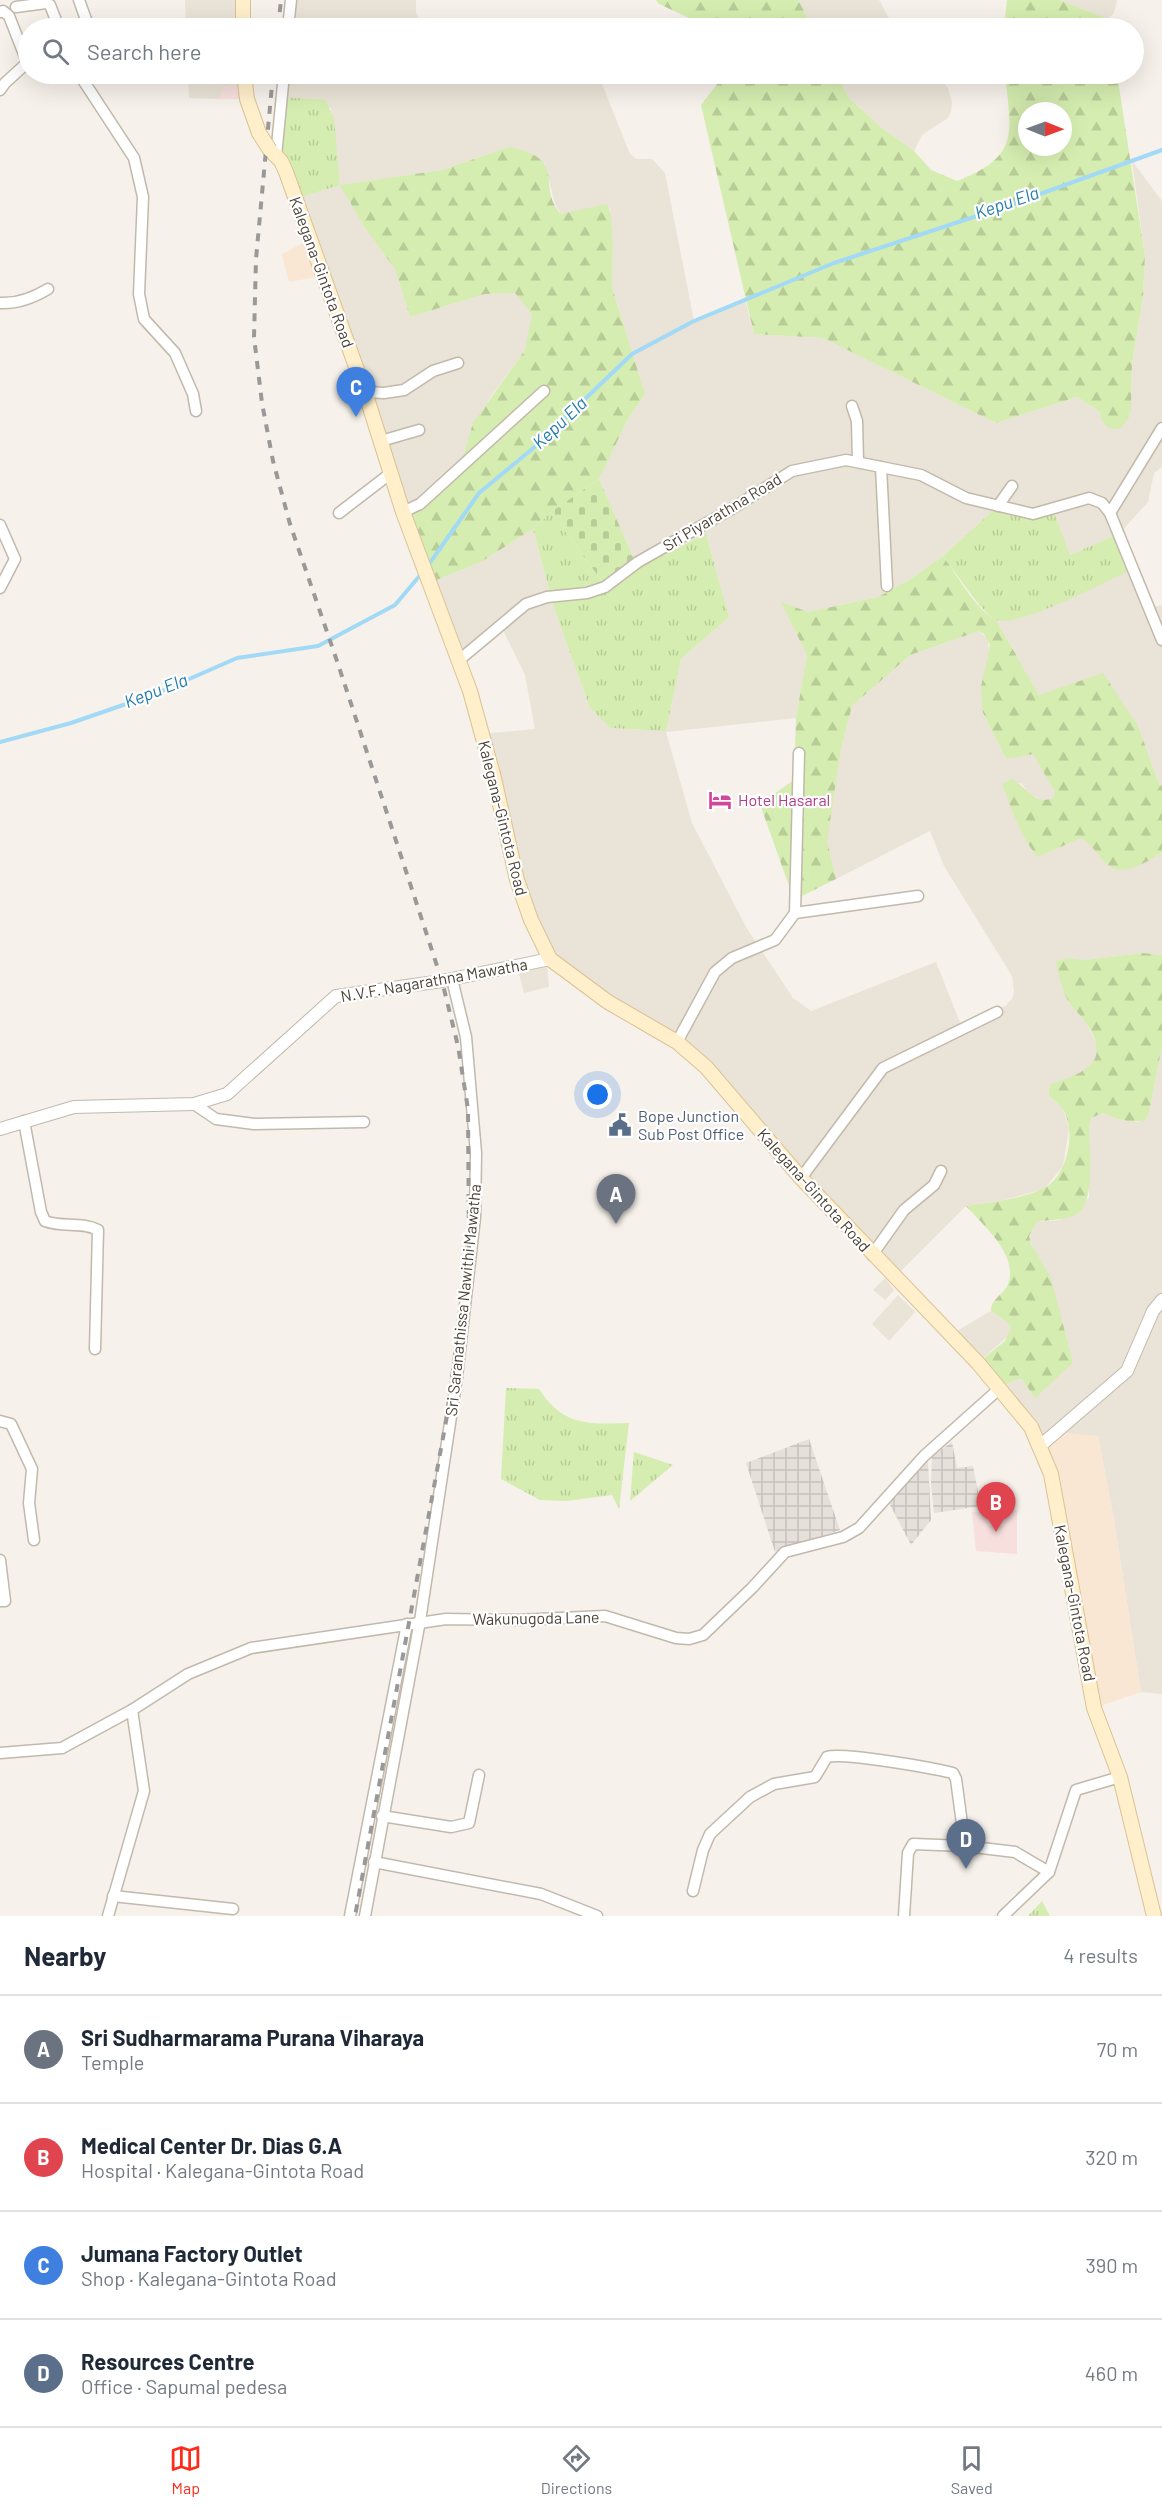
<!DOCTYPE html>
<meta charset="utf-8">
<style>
:root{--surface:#fff;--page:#f6f6f7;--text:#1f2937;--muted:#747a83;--line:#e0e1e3;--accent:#ff2b18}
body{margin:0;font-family:Barlow,sans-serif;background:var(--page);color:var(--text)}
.compass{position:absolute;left:1018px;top:102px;width:54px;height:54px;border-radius:50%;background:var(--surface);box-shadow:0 6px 24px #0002;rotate:91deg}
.you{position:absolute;left:598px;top:1095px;width:21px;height:21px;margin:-15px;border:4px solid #fff;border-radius:50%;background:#1a73e8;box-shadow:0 0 0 9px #1a73e833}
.badge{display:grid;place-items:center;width:39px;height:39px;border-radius:50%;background:var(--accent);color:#fff;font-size:20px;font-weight:700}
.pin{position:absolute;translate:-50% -50px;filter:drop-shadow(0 2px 3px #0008)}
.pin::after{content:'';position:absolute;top:32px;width:21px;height:18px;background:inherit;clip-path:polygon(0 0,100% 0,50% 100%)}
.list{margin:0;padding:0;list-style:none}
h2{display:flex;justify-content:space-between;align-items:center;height:78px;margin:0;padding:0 24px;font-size:26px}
h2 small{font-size:20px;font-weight:400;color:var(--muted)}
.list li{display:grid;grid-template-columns:39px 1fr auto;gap:18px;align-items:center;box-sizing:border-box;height:108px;padding:0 24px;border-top:2px solid var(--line)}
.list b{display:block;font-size:22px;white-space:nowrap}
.list p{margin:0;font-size:20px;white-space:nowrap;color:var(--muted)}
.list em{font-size:20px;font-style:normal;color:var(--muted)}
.icon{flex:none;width:33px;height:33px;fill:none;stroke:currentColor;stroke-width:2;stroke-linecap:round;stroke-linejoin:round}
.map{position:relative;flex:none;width:1162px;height:1916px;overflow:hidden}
.search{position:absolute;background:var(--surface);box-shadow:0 6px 24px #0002;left:18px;right:18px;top:18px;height:66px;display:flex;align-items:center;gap:15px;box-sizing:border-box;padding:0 21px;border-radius:33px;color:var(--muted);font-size:22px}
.sheet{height:510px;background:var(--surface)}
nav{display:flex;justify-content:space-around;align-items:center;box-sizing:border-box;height:84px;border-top:2px solid var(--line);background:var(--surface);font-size:16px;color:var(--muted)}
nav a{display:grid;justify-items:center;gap:3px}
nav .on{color:var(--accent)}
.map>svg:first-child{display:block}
</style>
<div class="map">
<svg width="1162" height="1916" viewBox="0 0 1162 1916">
<defs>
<pattern id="industrial-grid" width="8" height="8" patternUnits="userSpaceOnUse" patternTransform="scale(1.5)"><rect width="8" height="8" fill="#e6e0db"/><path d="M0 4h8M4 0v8" fill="none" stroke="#c7c1bd"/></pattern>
<pattern id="grass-tufts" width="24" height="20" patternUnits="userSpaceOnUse" patternTransform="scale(1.5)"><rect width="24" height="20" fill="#d5edb0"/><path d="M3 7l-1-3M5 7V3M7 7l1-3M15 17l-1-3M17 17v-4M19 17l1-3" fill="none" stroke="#b8cc98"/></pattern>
<pattern id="forest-firs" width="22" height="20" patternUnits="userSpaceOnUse" patternTransform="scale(1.5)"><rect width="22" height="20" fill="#d5edb0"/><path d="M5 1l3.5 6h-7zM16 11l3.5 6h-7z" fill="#b8cc98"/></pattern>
<pattern id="cemetery-stones" width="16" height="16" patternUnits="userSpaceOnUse" patternTransform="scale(1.5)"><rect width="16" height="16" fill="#d5edb0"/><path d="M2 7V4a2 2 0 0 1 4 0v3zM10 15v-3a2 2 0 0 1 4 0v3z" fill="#b8cc98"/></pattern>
</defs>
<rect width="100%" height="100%" fill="#f6f1ea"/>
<g fill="#eae3d7">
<polygon points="185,0 243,0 243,28 186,28"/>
<polygon points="291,0 416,0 416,13 423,28 288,28"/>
<polygon points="798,0 879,0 890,20 897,28 813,28"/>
<polygon points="1059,0 1117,0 1117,1 1114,13 1108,19"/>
<polygon points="188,74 244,74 244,81 224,88 219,99 189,98"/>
<polygon points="284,74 598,74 630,154 637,159 652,159 665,173 694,321 745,300 754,334 823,338 996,423 1077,397 1100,412 1131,410 1132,363 1143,297 1145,256 1132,161 1162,201 1162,467 1154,473 1148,502 1120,533 1070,555 1033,514 998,506 943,556 911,579 878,597 808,612 807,655 796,718 666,732 692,823 746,927 793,998 811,1011 936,962 963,1030 1005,1006 1012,999 1014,992 1012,976 944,866 930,831 836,879 826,841 841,749 852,706 910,655 979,631 988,639 989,651 983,713 1006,759 1033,753 1055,792 1054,797 1050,800 1041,800 1031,795 1021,783 1003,784 1020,829 1038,857 1081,838 1091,844 1110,866 1138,866 1162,853 1162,955 1143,953 1084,960 1068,958 1068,1002 1085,1021 1098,1046 1097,1058 1088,1068 1074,1076 1050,1084 1048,1095 1062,1107 1069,1128 1063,1166 1044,1189 1004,1200 966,1206 895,1277 706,1067 557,966 531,920 482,734 535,729 525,675 500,624 489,644 458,661 429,583 481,562 533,529 554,608 590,708 610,728 666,731 681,659 729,617 706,534 637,566 599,479 628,419 645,394 612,287 613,245 610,209 561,214 555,204 545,164 509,147 442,170 341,185 365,228 395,269 410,317 485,294 515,293 533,314 525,350 489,399 460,468 403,512 295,199 340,185 331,108 281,97"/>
<polygon points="836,74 936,74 948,88 952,103 951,111 948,118 922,135 914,151 882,128 849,98"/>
<polygon points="1133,569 1150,608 1162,605 1162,785 1160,786 1138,726 1039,695 996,620 1017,618"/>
<polygon points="547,965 549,987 524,993 518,970"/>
<polygon points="1162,1046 1162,1694 1141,1692 1114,1520 1098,1436 1040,1446 999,1389 1014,1380 1022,1379 1035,1397 1073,1363 1061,1321 1029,1237 1037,1222 1060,1220 1089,1198 1089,1129 1091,1118 1103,1113 1121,1120 1138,1122 1145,1119 1149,1113"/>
<polygon points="885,1278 894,1290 885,1300 873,1290"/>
<polygon points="898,1295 915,1312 889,1341 872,1324"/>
<polygon points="991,1311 1007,1322 1011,1328 1009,1335 978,1363 950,1335"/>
</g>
<g fill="#f9e7d4">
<polygon points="303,243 316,277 289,282 282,254"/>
<polygon points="1056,1432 1098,1436 1114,1520 1141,1692 1094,1708 1040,1446"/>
</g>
<g fill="url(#industrial-grid)">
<polygon points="809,1439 840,1530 775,1552 746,1463"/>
<polygon points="952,1442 957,1468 973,1466 981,1506 934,1513 931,1484 932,1456"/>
<polygon points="928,1461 931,1520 911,1545 889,1503"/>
</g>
<g fill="#f7dfdd">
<polygon points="244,81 247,99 219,99 224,88"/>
<polygon points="1017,1510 1017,1554 976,1551 972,1512"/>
</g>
<g fill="url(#grass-tufts)">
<polygon points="281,97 326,100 334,119 340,185 295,199 281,161"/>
<path d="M998,506L1012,510H1053L1070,555L1120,533L1133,569C1106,581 1022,627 996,620C984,616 952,567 943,556Z"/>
<polygon points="551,512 604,584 706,534 729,617 681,659 666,731 610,728 590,708 554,608 533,529"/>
<path d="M506,1388L539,1389C564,1427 588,1424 629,1423L619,1509L612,1495L566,1501L540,1500L501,1479Z"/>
<polygon points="634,1452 673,1465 630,1501"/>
<polygon points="1042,1901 1050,1916 1028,1916"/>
</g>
<g fill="url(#forest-firs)" fill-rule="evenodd">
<polygon points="656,0 798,0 813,28 711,28 659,4"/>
<polygon points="1007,0 1059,0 1108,19 1109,28 1004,28"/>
<path d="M725,74H836L849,98L882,128L914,151L931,170L957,181C1021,156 1011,133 1005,74H1117L1145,256L1143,297L1132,363L1131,410L1128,419L1120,429L1109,428L1101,420L1100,412L1077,397L996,423L823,338L754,334L701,105ZM1027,111H1063V147H1027Z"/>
<path d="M509,147C570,159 535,185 561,214L607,204L611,215L613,245L612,287L645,394L628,419L599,479L551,512L533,529L481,562L429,583L403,512L460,468L473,423L525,350L532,314L515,293L485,294L410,317L395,269L365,228L340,185L442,170Z"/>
<path d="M943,556C958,576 974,608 996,620L1039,695L1103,673L1138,726L1160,786L1162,785V853C1147,861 1125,878 1108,865C1098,856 1093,845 1081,838L1038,857C1020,837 1012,809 1002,784L1012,779C1026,786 1036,808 1054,797L1055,792L1033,754L1006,759L983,713L981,687L990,645L984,634L979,631L910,655L852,706L841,749L827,841L836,879L794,900L760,804L794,780L796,718L807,655L781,602L808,612L878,597L911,579Z"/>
<path d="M1143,953L1162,955V1046L1149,1113L1145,1120C1130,1124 1117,1119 1103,1113L1091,1118L1089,1129C1089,1149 1096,1202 1077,1214C1065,1221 1050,1219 1037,1222L1029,1236L1031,1244L1051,1278L1073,1363L1035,1398L1022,1379L1014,1380L999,1389L978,1363L1005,1341L1011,1328L1007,1322L991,1311C991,1298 1004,1295 1008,1284C1019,1255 983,1225 966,1206C991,1202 1019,1200 1042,1189C1066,1179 1075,1138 1066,1116C1063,1106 1055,1101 1048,1095L1050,1084C1085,1073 1113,1062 1086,1023C1081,1015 1073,1009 1068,1001C1062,989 1058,974 1056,961L1068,958L1084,960Z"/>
</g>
<polygon fill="url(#cemetery-stones)" points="599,479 637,566 604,584 551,512"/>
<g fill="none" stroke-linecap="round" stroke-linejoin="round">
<g stroke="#a2d9f6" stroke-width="4">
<polyline points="427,567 479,493 537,445 632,354 694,321 834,263 998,209 1162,150"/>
<polyline points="0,742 71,723 155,694 237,658 318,646 395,605 422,573"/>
</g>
<g stroke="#c2b9ab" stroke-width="13">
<g id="minor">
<polyline points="79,0 89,28"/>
<polyline points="16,7 46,3 50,5 59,28"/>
<polyline points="0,12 3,11 9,16 27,62"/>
<polyline points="288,28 291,0"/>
<polyline points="79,74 134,158 143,197 139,294 144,319 175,353 193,394 196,411"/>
<polyline points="0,90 5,83 28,62"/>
<polyline points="276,156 284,74"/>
<path d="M0,303C18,304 33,298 48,289"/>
<polyline points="365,392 384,393 404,390 433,371 458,363"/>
<polyline points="852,406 857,421 858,462"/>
<polyline points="381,441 419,430"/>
<polyline points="881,467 887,586"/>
<polyline points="998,506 1012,486"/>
<polyline points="403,512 420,504 544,391"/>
<polyline points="339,513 391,473"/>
<polyline points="1110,513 1162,640"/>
<polyline points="0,525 15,559 0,588"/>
<polyline points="458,661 526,604 547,597 587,593 605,587 638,562 733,508 792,471 846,460 921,475 966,498 1033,514 1089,498 1102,503 1110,513 1162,428"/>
<polyline points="795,913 799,753"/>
<polyline points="677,1042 715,972 732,958 775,940 795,913 918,896"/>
<polyline points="194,1104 216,1119 254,1124 364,1122"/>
<path d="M24,1121L41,1212L45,1221C62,1228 81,1221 98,1230L95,1349"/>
<polyline points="801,1178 883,1068 997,1012"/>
<polyline points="872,1255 904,1210 934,1185 941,1171"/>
<polyline points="0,1421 11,1424 32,1469 29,1503 34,1540"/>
<polyline points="0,1560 5,1601 0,1601"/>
<polyline points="0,1753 62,1748 132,1710 188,1674 251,1648 446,1619 517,1620 605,1616 676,1638 689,1639 703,1635 752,1588 785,1552 843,1537 859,1528 924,1456 999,1389"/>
<polyline points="382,1816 451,1827 469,1823 479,1775"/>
<polyline points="374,1862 541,1894 597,1916"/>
<path d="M693,1891L703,1850L710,1834L750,1797L774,1784L815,1777L827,1757C843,1752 932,1768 953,1773L956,1779L965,1846"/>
<polyline points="113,1896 233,1909"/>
<polyline points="108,1916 144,1791 132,1710"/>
<polyline points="350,1916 407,1624"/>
<polyline points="365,1916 420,1621 457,1377 475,1217 476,1153 466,1037 452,979"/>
<polyline points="904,1916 908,1853 913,1844 965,1846 1015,1852 1049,1872"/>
<polyline points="1003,1916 1049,1872 1076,1790 1120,1777"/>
</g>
</g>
<g stroke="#c2b9ab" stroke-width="14">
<g id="tertiary">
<polyline points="0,1129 74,1107 194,1104 227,1094 336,996 442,981 550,959"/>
<polyline points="1040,1446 1127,1371 1153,1311 1162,1300"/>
</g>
</g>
<g stroke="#d9c396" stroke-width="16">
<g id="secondary">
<polyline points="243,28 243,0"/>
<polyline points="244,74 247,99 259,133"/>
<polyline points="270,150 281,161 286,172 365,392 403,512 470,691 494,778 517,880 531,920 550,959 608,1002 677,1042 706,1067 801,1178 978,1363 1031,1427 1051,1474 1094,1708 1120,1777 1154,1916"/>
</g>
</g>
<use href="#minor" stroke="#fff" stroke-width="10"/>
<use href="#tertiary" stroke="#fff" stroke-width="12"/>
<use href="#secondary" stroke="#ffefcb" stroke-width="14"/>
<g stroke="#999" stroke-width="4" stroke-dasharray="8 8" stroke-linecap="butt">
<polyline points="278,28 281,0"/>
<polyline points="273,74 256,259 254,337 262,403 273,461 290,524 338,664 442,981 458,1046 468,1109 469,1250 447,1416 355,1916"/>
</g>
<g stroke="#d9c396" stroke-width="16" stroke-linecap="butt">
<polyline id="secondary-bridge" points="259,133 270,150"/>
</g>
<use href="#secondary-bridge" stroke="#ffefcb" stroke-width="14"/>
</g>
<defs>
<g id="hotel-bare" transform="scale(1.8)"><path d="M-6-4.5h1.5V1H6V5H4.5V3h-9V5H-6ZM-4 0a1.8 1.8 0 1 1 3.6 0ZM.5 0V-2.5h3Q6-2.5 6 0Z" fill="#d1479c" stroke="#fff" stroke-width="2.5" paint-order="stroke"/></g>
<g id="civic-bare" transform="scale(1.8)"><path d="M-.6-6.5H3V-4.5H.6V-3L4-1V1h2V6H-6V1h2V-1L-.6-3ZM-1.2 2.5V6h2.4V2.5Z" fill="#5c6f8a" stroke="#fff" stroke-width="2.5" paint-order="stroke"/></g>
</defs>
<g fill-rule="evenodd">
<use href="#hotel-bare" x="720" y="800"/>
<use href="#civic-bare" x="620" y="1125"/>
</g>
<g text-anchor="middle" stroke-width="4.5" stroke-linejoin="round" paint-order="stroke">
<g font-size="16" fill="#4b4237" stroke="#fff">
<text transform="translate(322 272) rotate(70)" y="6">Kalegana-Gintota Road</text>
<text transform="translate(722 512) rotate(-31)" y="6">Sri Piyarathna Road</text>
<text transform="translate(503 818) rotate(76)" y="6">Kalegana-Gintota Road</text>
<text transform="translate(434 980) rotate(-10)" y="6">N.V.F. Nagarathna Mawatha</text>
<text transform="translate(814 1190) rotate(48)" y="6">Kalegana-Gintota Road</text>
<text transform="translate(463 1300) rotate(-84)" y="6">Sri Saranathissa Nawithi Mawatha</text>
<text transform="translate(1075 1603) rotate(79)" y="6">Kalegana-Gintota Road</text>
<text transform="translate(536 1618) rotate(-1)" y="6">Wakunugoda Lane</text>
</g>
<g font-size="16" fill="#b23c85" stroke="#fff" text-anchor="start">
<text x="738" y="806">Hotel Hasaral</text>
</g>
<g font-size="16" fill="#4e5e75" stroke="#fff" text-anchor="start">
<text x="638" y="1122">Bope Junction<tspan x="638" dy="18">Sub Post Office</tspan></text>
</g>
<g font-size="18" font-style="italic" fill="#247dae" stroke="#fff">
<text transform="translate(1007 203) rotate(-19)" y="6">Kepu Ela</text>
<text transform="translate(560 423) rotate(-43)" y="6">Kepu Ela</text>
<text transform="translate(156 691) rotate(-21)" y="6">Kepu Ela</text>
</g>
</g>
</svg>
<svg class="compass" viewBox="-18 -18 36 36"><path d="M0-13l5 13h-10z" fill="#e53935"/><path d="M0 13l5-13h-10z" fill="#747a83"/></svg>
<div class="you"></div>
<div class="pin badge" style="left:616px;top:1224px;background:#6b7280">A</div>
<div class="pin badge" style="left:996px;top:1532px;background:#e0444e">B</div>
<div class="pin badge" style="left:356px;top:417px;background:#3f7fe0">C</div>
<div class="pin badge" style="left:966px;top:1869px;background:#5c6f8a">D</div>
<div class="search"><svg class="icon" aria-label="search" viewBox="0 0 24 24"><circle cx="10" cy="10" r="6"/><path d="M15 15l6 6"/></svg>Search here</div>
</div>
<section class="sheet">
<h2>Nearby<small>4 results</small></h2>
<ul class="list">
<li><span class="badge" style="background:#6b7280">A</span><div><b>Sri Sudharmarama Purana Viharaya</b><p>Temple</p></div><em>70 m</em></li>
<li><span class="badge" style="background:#e0444e">B</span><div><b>Medical Center Dr. Dias G.A</b><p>Hospital · Kalegana-Gintota Road</p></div><em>320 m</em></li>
<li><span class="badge" style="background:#3f7fe0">C</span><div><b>Jumana Factory Outlet</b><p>Shop · Kalegana-Gintota Road</p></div><em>390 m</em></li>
<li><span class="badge" style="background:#5c6f8a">D</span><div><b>Resources Centre</b><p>Office · Sapumal pedesa</p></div><em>460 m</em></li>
</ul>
</section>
<nav>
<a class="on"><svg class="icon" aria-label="map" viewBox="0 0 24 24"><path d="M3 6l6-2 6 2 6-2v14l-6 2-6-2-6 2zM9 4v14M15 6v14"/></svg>Map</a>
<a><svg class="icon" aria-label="directions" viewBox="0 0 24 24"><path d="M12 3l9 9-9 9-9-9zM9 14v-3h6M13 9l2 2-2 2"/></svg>Directions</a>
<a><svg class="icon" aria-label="saved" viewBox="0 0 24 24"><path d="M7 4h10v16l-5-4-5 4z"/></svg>Saved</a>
</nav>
